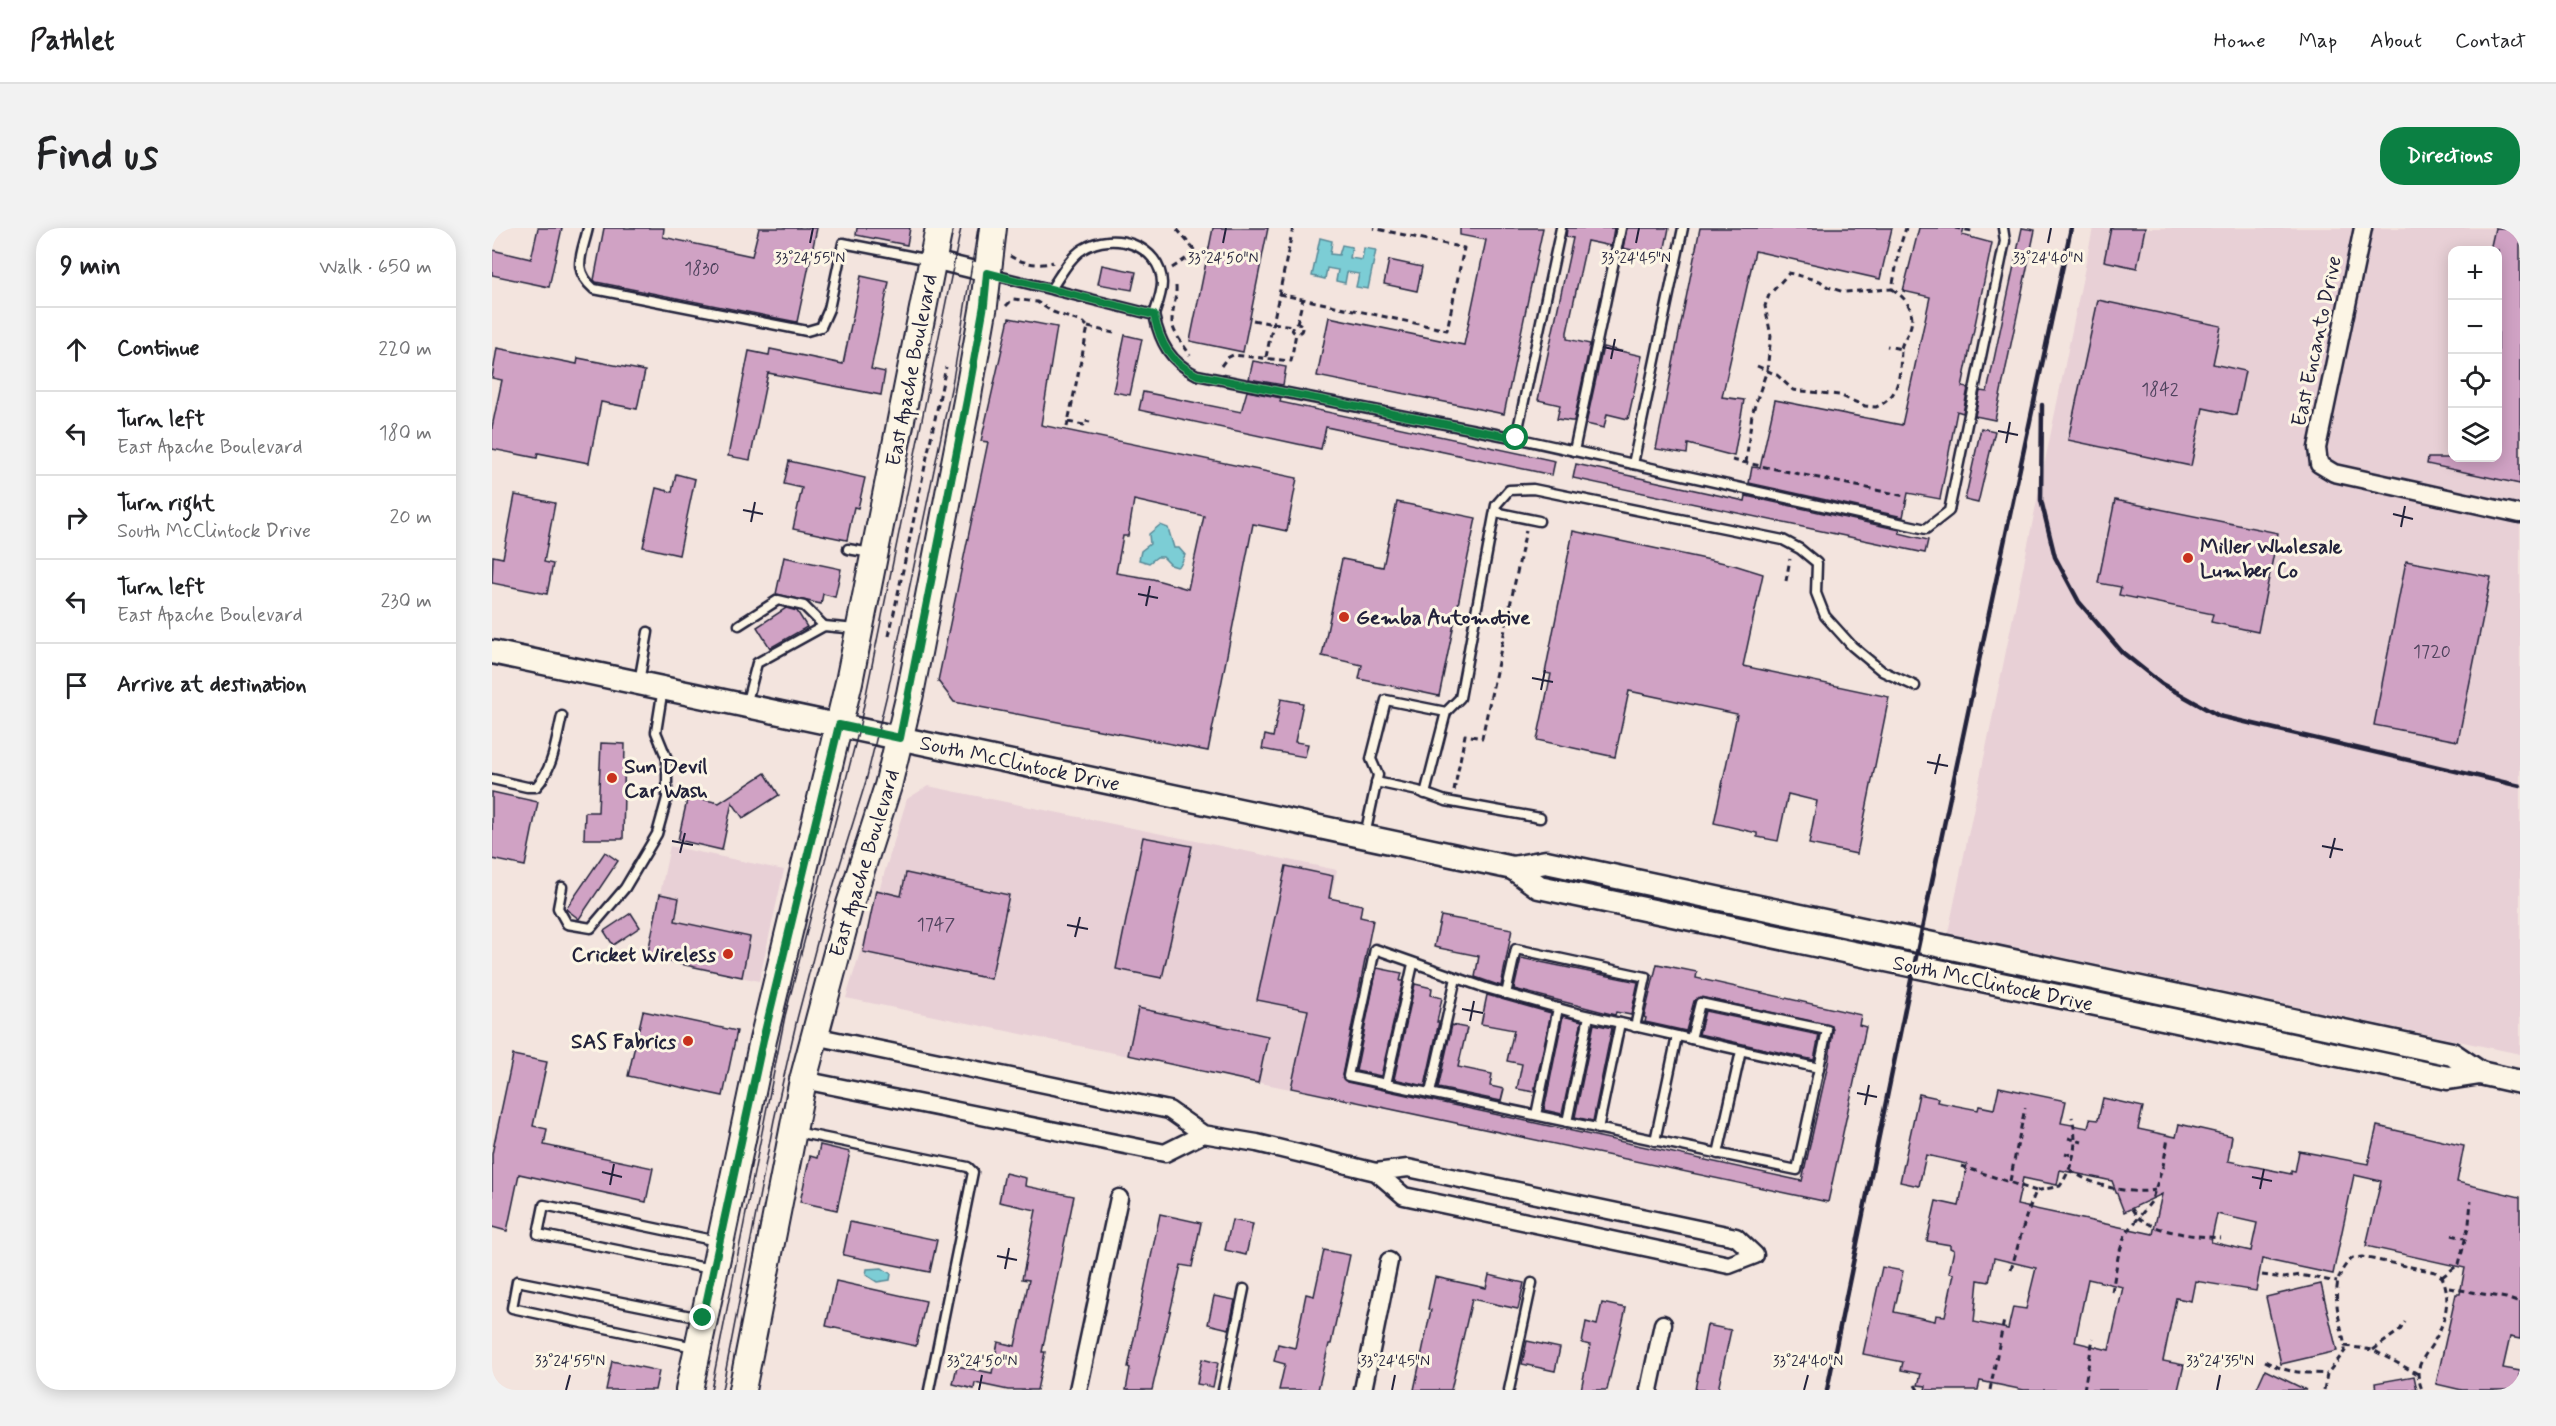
<!DOCTYPE html>
<meta charset="utf-8">
<style>
:root{--surface:#fff;--page:#f2f2f2;--text:#202124;--muted:#757577;--line:#e0e0e0;--accent:#0b8043}
body{margin:0;font-family:Mynerve,sans-serif;background:var(--page);color:var(--text)}
.controls{position:absolute;right:18px;top:18px;display:grid;overflow:hidden;border-radius:12px;box-shadow:0 3px 15px #0003}
.controls button{width:54px;height:54px;display:grid;place-items:center;padding:0;border:0;border-bottom:2px solid var(--line);background:var(--surface);color:var(--text);font:30px sans-serif}
.stop{position:absolute;width:18px;height:18px;margin:-14px;border:4px solid #0b8043;border-radius:50%;background:#fff}
.stop.end{background:#0b8043;border-color:#fff;box-shadow:0 2px 6px #0008}
.list{margin:0;padding:0;list-style:none}
h2{display:flex;justify-content:space-between;align-items:center;height:78px;margin:0;padding:0 24px;font-size:26px}
h2 small{font-size:20px;font-weight:400;color:var(--muted)}
.list li{display:grid;grid-template-columns:39px 1fr auto;gap:18px;align-items:center;box-sizing:border-box;height:84px;padding:0 24px;border-top:2px solid var(--line)}
.list b{display:block;font-size:22px;white-space:nowrap}
.list p{margin:0;font-size:20px;white-space:nowrap;color:var(--muted)}
.list em{font-size:20px;font-style:normal;color:var(--muted)}
.icon{flex:none;width:33px;height:33px;fill:none;stroke:currentColor;stroke-width:2;stroke-linecap:round;stroke-linejoin:round}
.map{position:relative;flex:none;width:2028px;height:1162px;overflow:hidden;border-radius:24px}
header{display:flex;align-items:center;gap:36px;box-sizing:border-box;height:84px;padding:0 30px;background:var(--surface);border-bottom:2px solid var(--line)}
header strong{font-size:28px}
nav{display:flex;gap:33px;margin-inline-start:auto;font-size:21px}
.intro{display:flex;align-items:center;justify-content:space-between;box-sizing:border-box;height:144px;padding:0 36px}
h1{margin:0;font-size:42px}
.button{padding:15px 27px;border-radius:24px;background:var(--accent);color:#fff;font-size:21px;font-weight:700}
main{display:flex;gap:36px;padding:0 36px}
aside{flex:1;background:var(--surface);border-radius:24px;box-shadow:0 3px 15px #0003}
.map>svg:first-child{display:block}
</style>
<header>
<strong>Pathlet</strong>
<nav><a>Home</a><a>Map</a><a>About</a><a>Contact</a></nav>
</header>
<div class="intro"><h1>Find us</h1><a class="button">Directions</a></div>
<main>
<aside>
<h2>9 min<small>Walk · 650 m</small></h2>
<ul class="list">
<li><svg class="icon" aria-label="ahead" viewBox="0 0 24 24"><path d="M12 20V5M6 11l6-6 6 6"/></svg><div><b>Continue</b></div><em>220 m</em></li>
<li><svg class="icon" aria-label="left" viewBox="0 0 24 24"><path d="M17 20v-9H6M10 6l-5 5 5 5"/></svg><div><b>Turn left</b><p>East Apache Boulevard</p></div><em>180 m</em></li>
<li><svg class="icon" aria-label="right" viewBox="0 0 24 24"><path d="M7 20v-9h11M14 6l5 5-5 5"/></svg><div><b>Turn right</b><p>South McClintock Drive</p></div><em>20 m</em></li>
<li><svg class="icon" aria-label="left" viewBox="0 0 24 24"><path d="M17 20v-9H6M10 6l-5 5 5 5"/></svg><div><b>Turn left</b><p>East Apache Boulevard</p></div><em>230 m</em></li>
<li><svg class="icon" aria-label="arrive" viewBox="0 0 24 24"><path d="M6 21V4h12l-3 4 3 4H6"/></svg><div><b>Arrive at destination</b></div></li>
</ul>
</aside>
<div class="map">
<svg width="2028" height="1162" viewBox="0 0 2028 1162">
<rect width="100%" height="100%" fill="#f3e4de"/>
<filter id="ink" filterUnits="userSpaceOnUse"><feTurbulence type="fractalNoise" baseFrequency=".0167" numOctaves="2"/><feDisplacementMap in="SourceGraphic" scale="12" xChannelSelector="R" yChannelSelector="G"/><feConvolveMatrix kernelMatrix="1 2 1 2 8 2 1 2 1" color-interpolation-filters="sRGB"/></filter>
<g filter="url(#ink)">
<g fill="#e8d0d6" fill-rule="evenodd">
<path d="M1601,0H2028V826L1456,705ZM1960,22H2006V230H1960Z"/>
<polygon points="436,558 845,642 798,861 354,770 415,571"/>
<polygon points="178,618 292,642 267,753 155,729"/>
</g>
<g fill="#7ccdd5" stroke="#588997" stroke-width="1.5">
<polygon points="828,10 840,13 838,26 847,27 850,17 860,19 858,30 870,32 872,20 884,22 876,61 864,59 867,46 855,44 853,55 844,53 846,42 835,40 833,51 820,48"/>
<polygon points="668,297 676,300 682,320 687,320 693,327 689,336 685,339 679,337 671,329 665,329 657,335 647,332 649,323 658,316 657,306"/>
<polygon points="390,1040 399,1046 398,1052 385,1054 374,1047 375,1041"/>
</g>
<g fill="#d0a2c4" stroke="#22223b" stroke-width="1.5" fill-rule="evenodd">
<polygon points="46,0 70,0 57,59 0,47 0,22 39,31"/>
<polygon points="112,0 172,0 171,9 260,28 267,0 325,0 305,94 104,54 102,52"/>
<polygon points="365,0 418,0 415,17 364,7"/>
<polygon points="721,0 776,0 751,124 698,113"/>
<polygon points="968,0 1051,0 1012,186 825,148 837,89 972,117 994,12 968,7"/>
<polygon points="1075,0 1122,0 1119,18 1095,13 1075,104 1075,111 1098,116 1082,193 1079,193 1065,191 1068,177 1046,172 1081,10 1074,9"/>
<polygon points="1135,0 1177,0 1171,29 1131,20"/>
<polygon points="1208,0 1400,0 1388,51 1263,23 1230,169 1252,172 1242,228 1196,216 1195,226 1164,221"/>
<polygon points="1427,0 1472,0 1470,7 1500,15 1470,159 1476,160 1471,185 1465,183 1448,271 1416,265 1411,289 1257,255 1260,239 1268,240 1283,172 1410,197 1438,69 1411,63"/>
<polygon points="1530,0 1543,2 1503,192 1483,188 1488,163 1495,164"/>
<polygon points="1619,0 1653,0 1645,40 1612,33"/>
<polygon points="2003,0 2028,0 2028,256 1935,236 1936,230 2006,230 2006,22 1998,22"/>
<polygon points="897,32 930,39 925,63 892,56"/>
<polygon points="610,37 644,44 640,62 606,56"/>
<polygon points="369,48 397,54 379,141 393,144 389,167 276,145 258,232 236,228 257,123 277,127 278,121 351,136"/>
<polygon points="1606,72 1729,98 1721,136 1753,143 1744,187 1711,180 1699,238 1576,212"/>
<path d="M517,90L565,99L549,197L805,250L795,303L761,296L716,523L462,474L446,453L496,214L489,213ZM642,272L712,288L696,361L661,351L624,345L631,308H636Z"/>
<polygon points="633,107 650,111 638,167 621,164"/>
<polygon points="1111,119 1150,128 1136,191 1115,186 1112,200 1094,196"/>
<polygon points="5,120 85,136 86,130 153,143 145,181 109,174 97,235 46,225 45,230 0,221 0,199 10,152 0,150"/>
<polygon points="761,133 794,139 791,157 757,151"/>
<polygon points="755,163 789,170 788,174 1063,233 1060,247 834,199 829,221 647,182 651,164 749,184"/>
<polygon points="1489,200 1503,203 1486,275 1473,272"/>
<polygon points="297,233 373,250 366,280 362,279 355,312 301,301 310,260 292,256"/>
<polygon points="1084,236 1253,273 1254,268 1408,302 1407,305 1436,312 1433,325 1081,250"/>
<polygon points="184,246 203,251 187,327 151,319 164,260 180,264"/>
<polygon points="23,267 63,275 52,334 61,336 55,366 0,355 1,328 11,330"/>
<polygon points="1623,272 1786,305 1766,404 1719,394 1721,386 1627,367 1629,359 1606,355"/>
<polygon points="905,274 984,290 947,468 867,451 870,437 830,428 850,331 891,339"/>
<polygon points="1081,303 1242,337 1271,346 1251,438 1397,469 1365,626 1317,616 1325,573 1296,566 1286,613 1265,609 1265,605 1222,595 1245,486 1137,463 1123,529 1045,512 1059,446 1053,445"/>
<polygon points="292,329 349,341 343,369 331,366 329,376 284,366"/>
<polygon points="1914,333 1999,349 1966,513 1882,497"/>
<polygon points="294,380 305,383 315,399 278,420 265,399"/>
<polygon points="789,471 811,475 803,514 816,516 813,529 770,521 773,507 781,509"/>
<polygon points="109,515 133,516 131,611 92,611 93,584 106,584"/>
<polygon points="273,545 287,567 251,590 240,574 230,622 186,612 196,568 227,575"/>
<polygon points="0,564 46,574 33,638 0,631"/>
<polygon points="651,609 700,618 670,750 624,741"/>
<polygon points="113,624 126,633 87,691 74,681"/>
<polygon points="794,638 841,648 837,670 870,677 868,689 881,692 850,847 855,854 1310,953 1336,836 1341,803 1340,798 1209,769 1202,773 1194,803 1153,794 1154,790 1152,789 1165,736 1205,744 1204,750 1369,787 1367,797 1374,799 1336,974 799,860 816,782 765,772"/>
<polygon points="414,645 517,667 499,751 371,724 384,662 409,668"/>
<polygon points="168,666 187,670 183,693 258,709 250,749 155,729"/>
<polygon points="139,685 148,699 121,717 112,703"/>
<polygon points="949,688 1020,701 1009,758 983,749 987,728 942,719"/>
<polygon points="1029,730 1146,754 1139,787 1124,784 1123,787 1022,761"/>
<polygon points="885,740 910,745 908,753 911,753 889,848 864,843"/>
<polygon points="923,756 940,760 939,767 950,770 945,794 947,794 933,858 902,851"/>
<polygon points="995,767 1059,785 1042,864 1025,861 1030,836 1015,833 1022,802 989,796"/>
<polygon points="646,780 776,808 766,855 636,827"/>
<polygon points="151,783 245,803 231,868 136,848"/>
<polygon points="1213,783 1327,807 1322,832 1207,806"/>
<polygon points="1071,788 1090,793 1070,886 1052,882"/>
<polygon points="1102,796 1120,800 1101,893 1083,889"/>
<polygon points="960,797 975,800 966,839 1000,846 998,858 1012,861 1009,873 946,860"/>
<polygon points="21,827 55,834 41,898 55,901 52,917 161,940 154,974 27,946 15,1003 0,999 0,926"/>
<path d="M1507,859L1574,873L1569,895L1596,900L1598,891L1606,892L1611,870L1651,879L1646,901L1684,909L1687,896L1740,908L1736,933L1799,946V943L1803,944L1807,923L1876,936L1885,898L1972,918L1965,954L2028,969V1111L2018,1109L2011,1140L2028,1143V1162H1970L1944,1156L1964,1066H1968L1973,1040L1874,1018L1889,953L1862,947L1841,1046L1770,1031L1764,1063L1703,1053L1699,1073L1684,1070L1671,1133L1692,1137L1686,1162H1532L1488,1153L1486,1162H1433L1434,1158L1426,1157L1429,1146L1409,1142L1411,1134L1371,1126L1390,1039L1411,1043L1402,1084L1443,1093L1444,1087L1453,1088L1462,1046L1457,1045L1462,1022L1458,1020V1017L1435,1013L1444,973L1467,978L1475,936L1434,927L1427,958L1408,954L1427,866L1446,870L1445,874L1486,882L1487,878L1502,881ZM1568,942L1620,953L1632,984L1670,966L1661,1006L1525,977L1531,950L1565,957ZM1725,986L1765,995L1759,1023L1719,1014ZM1502,1030L1544,1040L1534,1081L1521,1079L1516,1101L1482,1094L1486,1052L1497,1054ZM1596,1051L1631,1059L1617,1122L1583,1114Z"/>
<polygon points="328,917 358,924 345,982 308,974 318,928 325,930"/>
<polygon points="513,945 534,950 533,958 582,968 550,1124 553,1124 545,1162 516,1162 483,1155 482,1161 461,1156 465,1138 500,1145 506,1114 523,1118 537,1052 530,1051 544,982 507,974"/>
<polygon points="668,986 709,995 700,1039 689,1037 660,1162 634,1162 638,1140 636,1139"/>
<polygon points="740,992 761,996 754,1027 733,1022"/>
<polygon points="358,994 445,1012 438,1044 351,1027"/>
<polygon points="832,1022 858,1027 839,1116 837,1116 826,1162 787,1162 793,1136 782,1133 786,1116 803,1120 814,1066 822,1068"/>
<polygon points="997,1047 1032,1055 1026,1081 980,1071 959,1162 922,1162 939,1082 936,1081 943,1049 994,1060"/>
<polygon points="344,1053 434,1073 424,1118 334,1098"/>
<polygon points="1829,1056 1845,1123 1789,1136 1774,1069"/>
<polygon points="722,1068 743,1072 737,1101 716,1096"/>
<polygon points="1110,1075 1134,1080 1115,1162 1089,1162 1098,1117 1090,1115 1094,1094 1105,1097"/>
<polygon points="1215,1097 1239,1102 1226,1162 1203,1162"/>
<polygon points="1035,1113 1068,1120 1063,1143 1030,1136"/>
<polygon points="710,1131 726,1135 721,1159 705,1156"/>
<polygon points="120,1133 167,1143 163,1162 114,1162"/>
<polygon points="1773,1142 1814,1162 1764,1162"/>
<polygon points="1922,1148 1925,1162 1884,1162 1883,1155"/>
</g>
<g fill="none" stroke-linecap="round" stroke-linejoin="round">
<g stroke="#22223b" stroke-width="13">
<g id="lane">
<path d="M96,0C90,27 79,41 102,61L315,103L329,99L337,81L351,15L438,32"/>
<path d="M498,46L662,87C668,115 678,134 705,147L1024,210L1434,301L1457,283L1513,13L1511,0"/>
<path d="M559,61C568,48 578,29 591,21C621,2 669,17 670,55C670,65 665,78 662,87"/>
<polyline points="1024,210 1069,0"/>
<polyline points="1082,223 1129,0"/>
<polyline points="1141,236 1191,0"/>
<polyline points="1003,284 1047,293"/>
<polyline points="356,321 379,325"/>
<polyline points="247,397 286,372 312,378 332,398"/>
<polyline points="147,454 156,404"/>
<polyline points="254,477 265,435 332,398 364,401"/>
<path d="M0,551L35,559H44C62,540 64,512 70,488"/>
<polyline points="884,554 926,563 954,573 1048,590"/>
<polyline points="933,566 954,484"/>
<polyline points="873,607 886,547 879,531 894,472 954,484 968,470 1004,277 1017,262 1041,261 1291,312 1308,321 1325,335 1324,365 1333,388 1360,418 1390,443 1423,458"/>
<polyline points="70,659 66,680 75,696 99,700 133,660 165,606 175,570 175,531 164,504 171,460"/>
<polygon points="883,721 994,760 1080,784 1327,840 1305,942 856,848"/>
<polyline points="1014,766 1024,721 1154,749 1143,799"/>
<polyline points="1199,811 1208,775 1335,802 1327,840"/>
<polyline points="894,856 921,736"/>
<polyline points="938,865 964,750"/>
<polyline points="1044,887 1066,780"/>
<polyline points="1075,894 1097,788"/>
<polyline points="1106,901 1128,795"/>
<polyline points="304,904 476,939 481,944 437,1162"/>
<polyline points="1163,913 1185,808"/>
<polyline points="1226,926 1249,823"/>
<polyline points="219,1041 46,1006 52,977 225,1013"/>
<polyline points="202,1119 20,1080 25,1053 209,1090"/>
<polyline points="731,1162 752,1061"/>
<polyline points="1017,1162 1040,1055"/>
</g>
</g>
<g stroke="#22223b" stroke-width="21">
<g id="street">
<polyline points="1871,0 1825,220 1827,236 1842,245 2028,286"/>
<polyline points="441,32 495,45"/>
<polyline points="322,808 677,882 711,906 765,915 884,944 916,940 1244,1009 1263,1027 1237,1037 912,968 884,944"/>
<polyline points="311,852 673,925 711,906"/>
<polyline points="586,1162 627,970"/>
<polyline points="871,1162 897,1033"/>
<polyline points="1157,1162 1171,1096"/>
</g>
</g>
<g stroke="#22223b" stroke-width="27">
<g id="secondary">
<polyline points="0,424 1021,640 1054,634 1960,826 1988,845"/>
<polyline points="1021,640 1047,659 1956,850 1988,845 2028,854"/>
</g>
</g>
<g stroke="#22223b" stroke-width="30">
<g id="primary">
<polyline points="197,1162 271,812 357,454 447,0"/>
<polyline points="250,1162 311,852 358,676 396,558 418,466 475,173 492,77 501,0"/>
</g>
</g>
<g stroke="#22223b" stroke-width="3" stroke-dasharray="6 4.5" stroke-linecap="butt">
<polyline points="1463,0 1480,3 1481,0"/>
<path d="M518,28C529,35 549,39 561,34"/>
<polyline points="680,40 704,24 684,0"/>
<path d="M684,58C685,70 680,81 680,93C680,104 692,117 698,127"/>
<path d="M1400,61C1415,70 1425,85 1417,103C1414,110 1410,114 1409,121"/>
<polyline points="787,66 955,102 972,20 881,0"/>
<polyline points="514,78 521,71 545,74 561,84 592,95 596,99 575,199"/>
<polyline points="761,92 781,96"/>
<circle cx="805" cy="100" r="5"/>
<polyline points="781,95 800,98"/>
<polyline points="805,95 811,71"/>
<polyline points="596,99 622,105"/>
<polyline points="774,129 801,0"/>
<polyline points="729,138 735,130 741,127 799,133 804,105"/>
<path d="M1265,138L1285,147L1301,162L1347,167L1373,178L1384,179C1409,169 1408,145 1409,121L1395,118"/>
<polyline points="576,194 592,197 593,193 598,194"/>
<polyline points="1240,232 1413,268"/>
<polyline points="1254,235 1260,186 1275,142 1279,108 1273,78 1277,67 1297,45 1328,53 1336,59 1352,64 1400,61 1408,18 1414,0"/>
<polyline points="1294,353 1298,331"/>
<polyline points="397,408 454,139"/>
<polyline points="962,563 973,507 990,510 1034,302"/>
<polyline points="1576,910 1590,914"/>
<polyline points="1573,925 1582,928"/>
<polyline points="1469,938 1544,963"/>
<path d="M1578,942C1599,957 1636,967 1663,962"/>
<polyline points="1518,953 1533,880"/>
<path d="M1640,981C1653,1005 1704,1008 1729,1010"/>
<polyline points="1960,1007 1972,1010"/>
<path d="M1519,1042L1534,989L1544,963L1568,958C1583,936 1586,914 1580,889"/>
<polyline points="1770,1047 1792,1050 1808,1047 1845,1054"/>
<polyline points="1950,1049 1967,1036 1977,996 1979,973"/>
<polyline points="1957,1060 2014,1070 2028,1075"/>
<polyline points="1620,1064 1626,1029 1633,1007 1659,974 1671,938 1676,910"/>
<polyline points="1881,1122 1908,1102 1913,1094"/>
<path d="M1773,1133C1798,1146 1808,1144 1835,1146"/>
<path d="M1926,1146L1881,1122L1853,1118C1847,1090 1834,1050 1861,1030L1870,1029L1943,1044L1950,1049C1960,1069 1953,1096 1941,1115C1935,1125 1928,1132 1926,1144C1926,1150 1928,1156 1930,1162"/>
<polyline points="1423,1157 1426,1162"/>
<polyline points="1498,1162 1512,1092"/>
<polyline points="1592,1162 1601,1110"/>
<polyline points="1832,1162 1835,1146 1853,1123 1853,1118"/>
</g>
<use href="#lane" stroke="#fcf5e5" stroke-width="8"/>
<use href="#street" stroke="#fcf5e5" stroke-width="16"/>
<use href="#secondary" stroke="#fcf5e5" stroke-width="22"/>
<use href="#primary" stroke="#fcf5e5" stroke-width="26"/>
<g stroke="#22223b" stroke-width="1.5">
<polyline points="219,1162 293,788 367,501 469,0"/>
<polyline points="230,1162 282,892 305,791 332,688 374,553 396,462 461,151 486,0"/>
</g>
<g stroke="#22223b" stroke-width="4.5">
<polyline points="1550,177 1549,272 1563,329 1587,374 1630,424 1670,456 1727,488 2028,558"/>
<polyline points="1335,1162 1414,776 1579,0"/>
</g>
</g>
</g>
<g fill="none" stroke-linecap="round" stroke-linejoin="round" filter="url(#ink)">
<path stroke="#0b8043" stroke-width="8" d="M211,1090L271,812L347,497L408,510L475,172L492,77L495,45L662,87C668,115 678,134 705,147L1024,210"/>
</g>
<path fill="none" stroke="#22223b" stroke-width="2" d="M318,15L321,0M731,15L734,0M1144,15L1147,0M1556,15L1559,0M1111,119L1131,123M1119,131L1123,111M1506,203L1526,207M1514,215L1518,194M251,282L271,286M1901,286L1921,291M259,294L263,274M1909,299L1913,278M646,366L666,370M654,378L658,358M1040,450L1061,454M1049,462L1053,442M1435,534L1456,538M1443,546L1448,526M180,613L201,617M1830,618L1851,622M188,625L193,605M1838,630L1843,610M575,697L596,701M583,709L588,689M970,781L991,785M978,793L982,773M1365,865L1385,869M1373,877L1377,857M110,944L130,949M1760,949L1780,953M118,957L122,936M1768,961L1772,941M505,1028L525,1032M513,1041L517,1020M74,1162L78,1147M487,1162L490,1147M900,1162L903,1147M1312,1162L1316,1147M1725,1162L1728,1147"/>
<g fill="#c8321e" stroke="#fcf5e5" stroke-width="2">
<circle cx="1696" cy="330" r="6"/>
<circle cx="852" cy="389" r="6"/>
<circle cx="120" cy="550" r="6"/>
<circle cx="236" cy="726" r="6"/>
<circle cx="196" cy="813" r="6"/>
</g>
<g text-anchor="middle" stroke-width="6" stroke-linejoin="round" paint-order="stroke">
<g font-size="18" fill="#4e425d">
<text x="210" y="46">1830</text>
<text x="1668" y="167">1842</text>
<text x="1940" y="429">1720</text>
<text x="444" y="702">1747</text>
</g>
<g font-size="21" fill="#22223b" stroke="#fcf5e5">
<text transform="translate(1824 113) rotate(-78)" y="7">East Encanto Drive</text>
<text transform="translate(419 142) rotate(-79)" y="7">East Apache Boulevard</text>
<text transform="translate(528 535) rotate(12)" y="7">South McClintock Drive</text>
<text transform="translate(372 635) rotate(-73)" y="7">East Apache Boulevard</text>
<text transform="translate(1501 755) rotate(12)" y="7">South McClintock Drive</text>
</g>
<g font-size="21" font-weight="bold" fill="#22223b" stroke="#fcf5e5" text-anchor="start">
<text x="1708" y="325">Miller Wholesale<tspan x="1708" dy="24">Lumber Co</tspan></text>
<text x="864" y="396">Gemba Automotive</text>
<text x="132" y="545">Sun Devil<tspan x="132" dy="24">Car Wash</tspan></text>
<text x="224" y="733" text-anchor="end">Cricket Wireless</text>
<text x="184" y="820" text-anchor="end">SAS Fabrics</text>
</g>
</g>
<g font-size="15" text-anchor="middle" fill="#22223b" stroke="#fcf5e5" stroke-width="6" stroke-linejoin="round" paint-order="stroke">
<text x="318" y="35">33°24'55"N</text>
<text x="731" y="35">33°24'50"N</text>
<text x="1144" y="35">33°24'45"N</text>
<text x="1556" y="35">33°24'40"N</text>
<text x="78" y="1138">33°24'55"N</text>
<text x="490" y="1138">33°24'50"N</text>
<text x="903" y="1138">33°24'45"N</text>
<text x="1316" y="1138">33°24'40"N</text>
<text x="1728" y="1138">33°24'35"N</text>
</g>
</svg>
<div class="controls">
<button>+</button>
<button>−</button>
<button><svg class="icon" aria-label="locate" viewBox="0 0 24 24"><circle cx="12" cy="12" r="6"/><path d="M12 2v4M12 18v4M2 12h4M18 12h4"/></svg></button>
<button><svg class="icon" aria-label="layers" viewBox="0 0 24 24"><path d="M12 4l9 5-9 5-9-5zM3 14l9 5 9-5"/></svg></button>
</div>
<div class="stop" style="left:1024px;top:210px"></div>
<div class="stop end" style="left:211px;top:1090px"></div>
</div>
</main>
